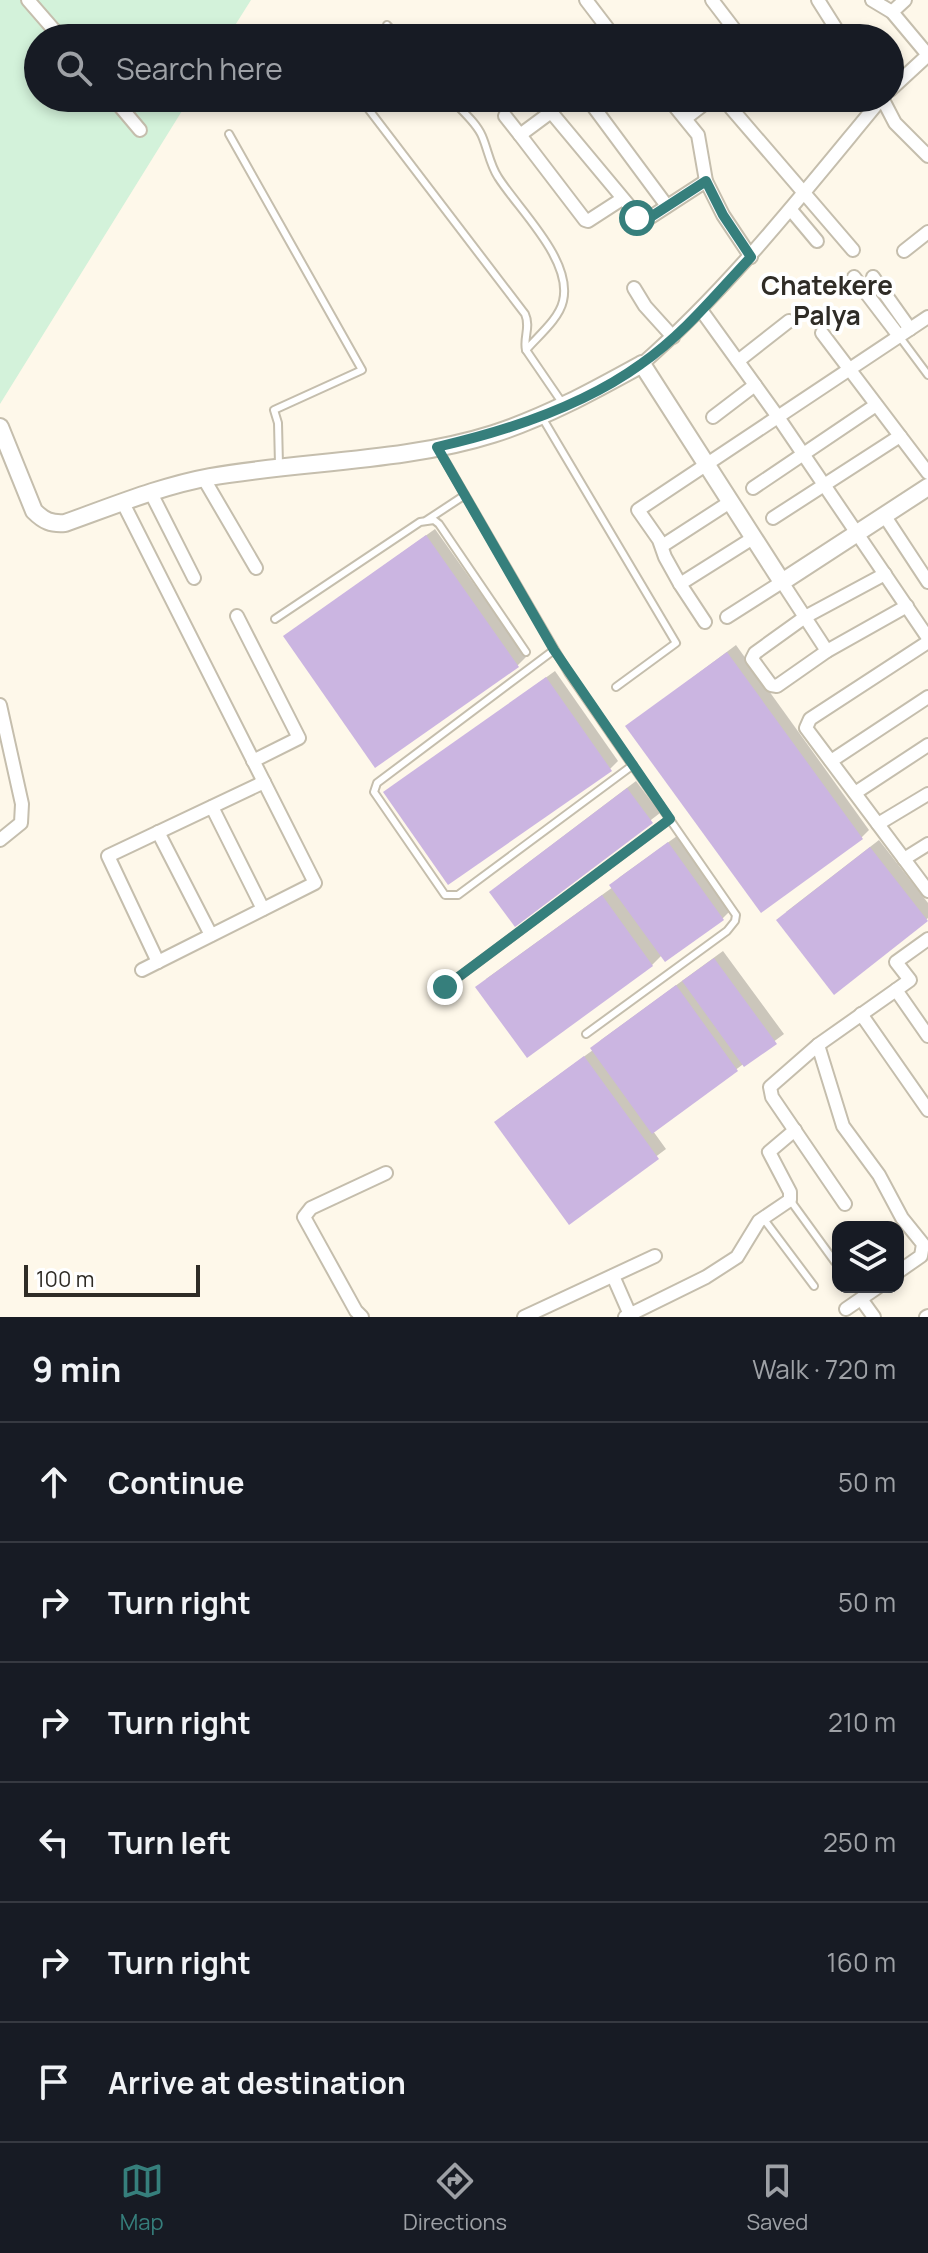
<!DOCTYPE html>
<meta charset="utf-8">
<style>
:root{--surface:#171b24;--page:#242831;--text:#f1f3f6;--muted:#9ea1a6;--line:#363941;--accent:#367f7c}
body{margin:0;font-family:Manrope,sans-serif;background:var(--page);color:var(--text)}
.controls{position:absolute;right:24px;bottom:24px;display:grid;overflow:hidden;border-radius:16px;box-shadow:0 4px 12px #0003}
.controls button{width:72px;height:72px;display:grid;place-items:center;padding:0;border:0;border-bottom:2px solid var(--line);background:var(--surface);color:var(--text);font:40px sans-serif}
.scale{position:absolute;left:24px;bottom:20px;width:176px;box-sizing:border-box;padding-left:8px;border:4px solid #2f2c26;border-top:0;font-size:22px;line-height:28px;white-space:nowrap;color:#2f2c26;-webkit-text-stroke:6px #fff;paint-order:stroke}
.stop{position:absolute;width:24px;height:24px;margin:-18px;border:6px solid #367f7c;border-radius:50%;background:#fff}
.stop.end{background:#367f7c;border-color:#fff;box-shadow:0 2px 8px #0008}
.list{margin:0;padding:0;list-style:none}
h2{display:flex;justify-content:space-between;align-items:center;height:104px;margin:0;padding:0 32px;font-size:34px}
h2 small{font-size:26px;font-weight:400;color:var(--muted)}
.list li{display:grid;grid-template-columns:52px 1fr auto;gap:24px;align-items:center;box-sizing:border-box;height:120px;padding:0 32px;border-top:2px solid var(--line)}
.list b{display:block;font-size:30px;white-space:nowrap}
.list em{font-size:26px;font-style:normal;color:var(--muted)}
.icon{flex:none;width:44px;height:44px;fill:none;stroke:currentColor;stroke-width:2;stroke-linecap:round;stroke-linejoin:round}
.map{position:relative;flex:none;width:928px;height:1317px;overflow:hidden}
.search{position:absolute;background:var(--surface);box-shadow:0 4px 12px #0003;left:24px;right:24px;top:24px;height:88px;display:flex;align-items:center;gap:20px;box-sizing:border-box;padding:0 28px;border-radius:44px;color:var(--muted);font-size:30px}
.sheet{height:824px;background:var(--surface)}
nav{display:flex;justify-content:space-around;align-items:center;box-sizing:border-box;height:112px;border-top:2px solid var(--line);background:var(--surface);font-size:22px;color:var(--muted)}
nav a{display:grid;justify-items:center;gap:4px}
nav .on{color:var(--accent)}
.map>svg:first-child{display:block}
</style>
<div class="map">
<svg width="928" height="1317" viewBox="0 0 928 1317">
<rect width="100%" height="100%" fill="#fef8ea"/>
<polygon fill="#d3f2da" points="0,0 251,0 227,38 38,38 38,98 190,98 0,404"/>
<g fill="#0003">
<polygon points="435,529 526,657 517,666 285,636"/>
<polygon points="736,645 869,830 861,838 628,726"/>
<polygon points="555,671 618,761 610,769 386,792"/>
<polygon points="636,781 660,813 516,924 500,884"/>
<polygon points="677,836 731,910 723,918 662,955 652,965 486,979 613,887 612,885 620,877"/>
<polygon points="879,840 928,903 928,918 834,992 786,912"/>
<polygon points="723,951 784,1034 653,1131 666,1149 569,1222 505,1114 593,1050 601,1040"/>
</g>
<g fill="#cbb5e1">
<polygon points="426,535 519,667 375,768 283,636"/>
<polygon points="727,652 863,839 761,913 625,726"/>
<polygon points="546,677 612,771 448,885 383,792"/>
<polygon points="627,788 653,823 515,927 489,892"/>
<polygon points="668,842 724,920 665,962 609,885"/>
<polygon points="870,847 928,921 834,995 776,920"/>
<polygon points="602,895 653,966 527,1058 475,987"/>
<polygon points="714,958 777,1044 744,1067 682,981"/>
<polygon points="676,985 738,1071 652,1134 590,1048"/>
<polygon points="584,1056 659,1159 569,1225 494,1122"/>
</g>
<g fill="none" stroke-linecap="round" stroke-linejoin="round">
<g stroke="#c5bead" stroke-width="10">
<g id="service">
<polyline points="387,25 399,38"/>
<path d="M360,98L525,314C531,327 523,338 526,350L563,404"/>
<path d="M450,98C461,110 476,122 482,136C488,150 490,165 498,177C518,209 573,260 563,301C559,319 538,336 526,350"/>
<polyline points="229,134 362,370 274,410 278,423 279,465"/>
<polyline points="899,336 928,375"/>
<polyline points="543,419 676,643 616,687"/>
<polyline points="439,450 569,674 736,915 735,921 727,931 586,1034"/>
<polyline points="427,520 465,495"/>
<polyline points="275,619 420,522 434,520 439,524 526,652"/>
<polyline points="554,650 377,783 374,792 445,895 458,895 633,765"/>
<polyline points="445,987 670,819"/>
<polyline points="790,1200 835,1262"/>
<polyline points="763,1218 814,1286"/>
</g>
</g>
<g stroke="#c5bead" stroke-width="16">
<g id="minor">
<polyline points="28,0 61,38"/>
<polyline points="586,0 615,38"/>
<polyline points="712,0 741,38"/>
<polyline points="818,0 842,38"/>
<polyline points="872,0 892,12 928,55 890,90"/>
<polyline points="892,12 905,0"/>
<polyline points="113,98 140,130"/>
<polyline points="587,98 667,206"/>
<polyline points="668,98 698,135 706,181 723,215 751,257"/>
<polyline points="882,98 895,123 928,156"/>
<polyline points="731,108 853,250"/>
<polyline points="505,116 520,135 551,112 641,220 646,220 706,181"/>
<polyline points="686,118 712,98"/>
<polyline points="520,135 585,220 588,221 622,199"/>
<polyline points="791,210 817,241"/>
<polyline points="904,251 928,232"/>
<polyline points="854,277 899,336"/>
<polyline points="873,277 910,329"/>
<polyline points="634,288 645,306 673,337"/>
<polyline points="701,310 778,417 928,638"/>
<polyline points="822,333 928,473"/>
<polyline points="738,361 789,321"/>
<path d="M642,364C732,285 805,191 882,98"/>
<polyline points="713,417 755,385"/>
<polyline points="204,479 256,568"/>
<polyline points="753,488 876,405"/>
<polyline points="151,493 194,578"/>
<polyline points="123,503 315,883 142,970"/>
<polyline points="884,515 928,582"/>
<polyline points="773,518 900,436"/>
<polyline points="662,546 730,502"/>
<polyline points="885,574 805,617 755,653 752,659 771,685 777,686 827,651 907,606"/>
<polyline points="680,584 753,538"/>
<polyline points="237,616 299,738 253,761"/>
<polyline points="727,617 782,582 827,651"/>
<polyline points="705,622 680,584 665,557 659,540 638,510 928,317"/>
<polyline points="928,642 810,719 806,728 928,891"/>
<polyline points="0,705 22,804 21,823 0,840"/>
<polyline points="831,761 928,697"/>
<polyline points="855,793 928,745"/>
<polyline points="212,807 263,909"/>
<polyline points="878,824 928,794"/>
<polyline points="158,832 211,935"/>
<polyline points="904,859 928,844"/>
<polyline points="158,962 108,856 264,782"/>
<polyline points="896,990 910,980 896,962 928,939"/>
<polyline points="861,1014 928,1110"/>
<polyline points="818,1045 843,1126 879,1175 902,1218 923,1244 921,1256 898,1272"/>
<polyline points="845,1204 772,1097 770,1087 818,1045 896,990 928,1036"/>
<polyline points="613,1276 631,1317"/>
<polyline points="861,1299 874,1317"/>
<polyline points="846,1309 878,1287"/>
<polyline points="362,1317 356,1311 304,1217 311,1208 386,1173"/>
<polyline points="524,1317 655,1256"/>
<polyline points="625,1317 706,1277 737,1257 759,1221 790,1200 790,1192 769,1152 795,1130"/>
<polyline points="926,1317 928,1316"/>
</g>
</g>
<g stroke="#c5bead" stroke-width="20">
<path id="tertiary" d="M0,427L34,511C44,521 51,524 65,523C113,506 161,486 210,477C302,461 405,462 493,434C546,417 593,391 642,364L782,582L928,487"/>
</g>
<use href="#service" stroke="#fff" stroke-width="6"/>
<use href="#minor" stroke="#fff" stroke-width="12"/>
<use href="#tertiary" stroke="#fff" stroke-width="16"/>
</g>
<g fill="none" stroke-linecap="round" stroke-linejoin="round">
<path stroke="#367f7c" stroke-width="10" d="M445,987L670,819L554,650L437,447C507,431 583,406 641,364C683,335 717,293 751,257L723,215L706,181L646,220L637,218"/>
</g>
<g text-anchor="middle" stroke-width="8" stroke-linejoin="round" paint-order="stroke">
<g font-size="26" font-weight="bold" fill="#2f2c26" stroke="#fff">
<text x="827" y="295">Chatekere<tspan x="827" dy="30">Palya</tspan></text>
</g>
</g>
</svg>
<div class="controls">
<button><svg class="icon" aria-label="layers" viewBox="0 0 24 24"><path d="M12 4l9 5-9 5-9-5zM3 14l9 5 9-5"/></svg></button>
</div>
<div class="scale">100 m</div>
<div class="stop" style="left:637px;top:218px"></div>
<div class="stop end" style="left:445px;top:987px"></div>
<div class="search"><svg class="icon" aria-label="search" viewBox="0 0 24 24"><circle cx="10" cy="10" r="6"/><path d="M15 15l6 6"/></svg>Search here</div>
</div>
<section class="sheet">
<h2>9 min<small>Walk · 720 m</small></h2>
<ul class="list">
<li><svg class="icon" aria-label="ahead" viewBox="0 0 24 24"><path d="M12 20V5M6 11l6-6 6 6"/></svg><div><b>Continue</b></div><em>50 m</em></li>
<li><svg class="icon" aria-label="right" viewBox="0 0 24 24"><path d="M7 20v-9h11M14 6l5 5-5 5"/></svg><div><b>Turn right</b></div><em>50 m</em></li>
<li><svg class="icon" aria-label="right" viewBox="0 0 24 24"><path d="M7 20v-9h11M14 6l5 5-5 5"/></svg><div><b>Turn right</b></div><em>210 m</em></li>
<li><svg class="icon" aria-label="left" viewBox="0 0 24 24"><path d="M17 20v-9H6M10 6l-5 5 5 5"/></svg><div><b>Turn left</b></div><em>250 m</em></li>
<li><svg class="icon" aria-label="right" viewBox="0 0 24 24"><path d="M7 20v-9h11M14 6l5 5-5 5"/></svg><div><b>Turn right</b></div><em>160 m</em></li>
<li><svg class="icon" aria-label="arrive" viewBox="0 0 24 24"><path d="M6 21V4h12l-3 4 3 4H6"/></svg><div><b>Arrive at destination</b></div></li>
</ul>
</section>
<nav>
<a class="on"><svg class="icon" aria-label="map" viewBox="0 0 24 24"><path d="M3 6l6-2 6 2 6-2v14l-6 2-6-2-6 2zM9 4v14M15 6v14"/></svg>Map</a>
<a><svg class="icon" aria-label="directions" viewBox="0 0 24 24"><path d="M12 3l9 9-9 9-9-9zM9 14v-3h6M13 9l2 2-2 2"/></svg>Directions</a>
<a><svg class="icon" aria-label="saved" viewBox="0 0 24 24"><path d="M7 4h10v16l-5-4-5 4z"/></svg>Saved</a>
</nav>
